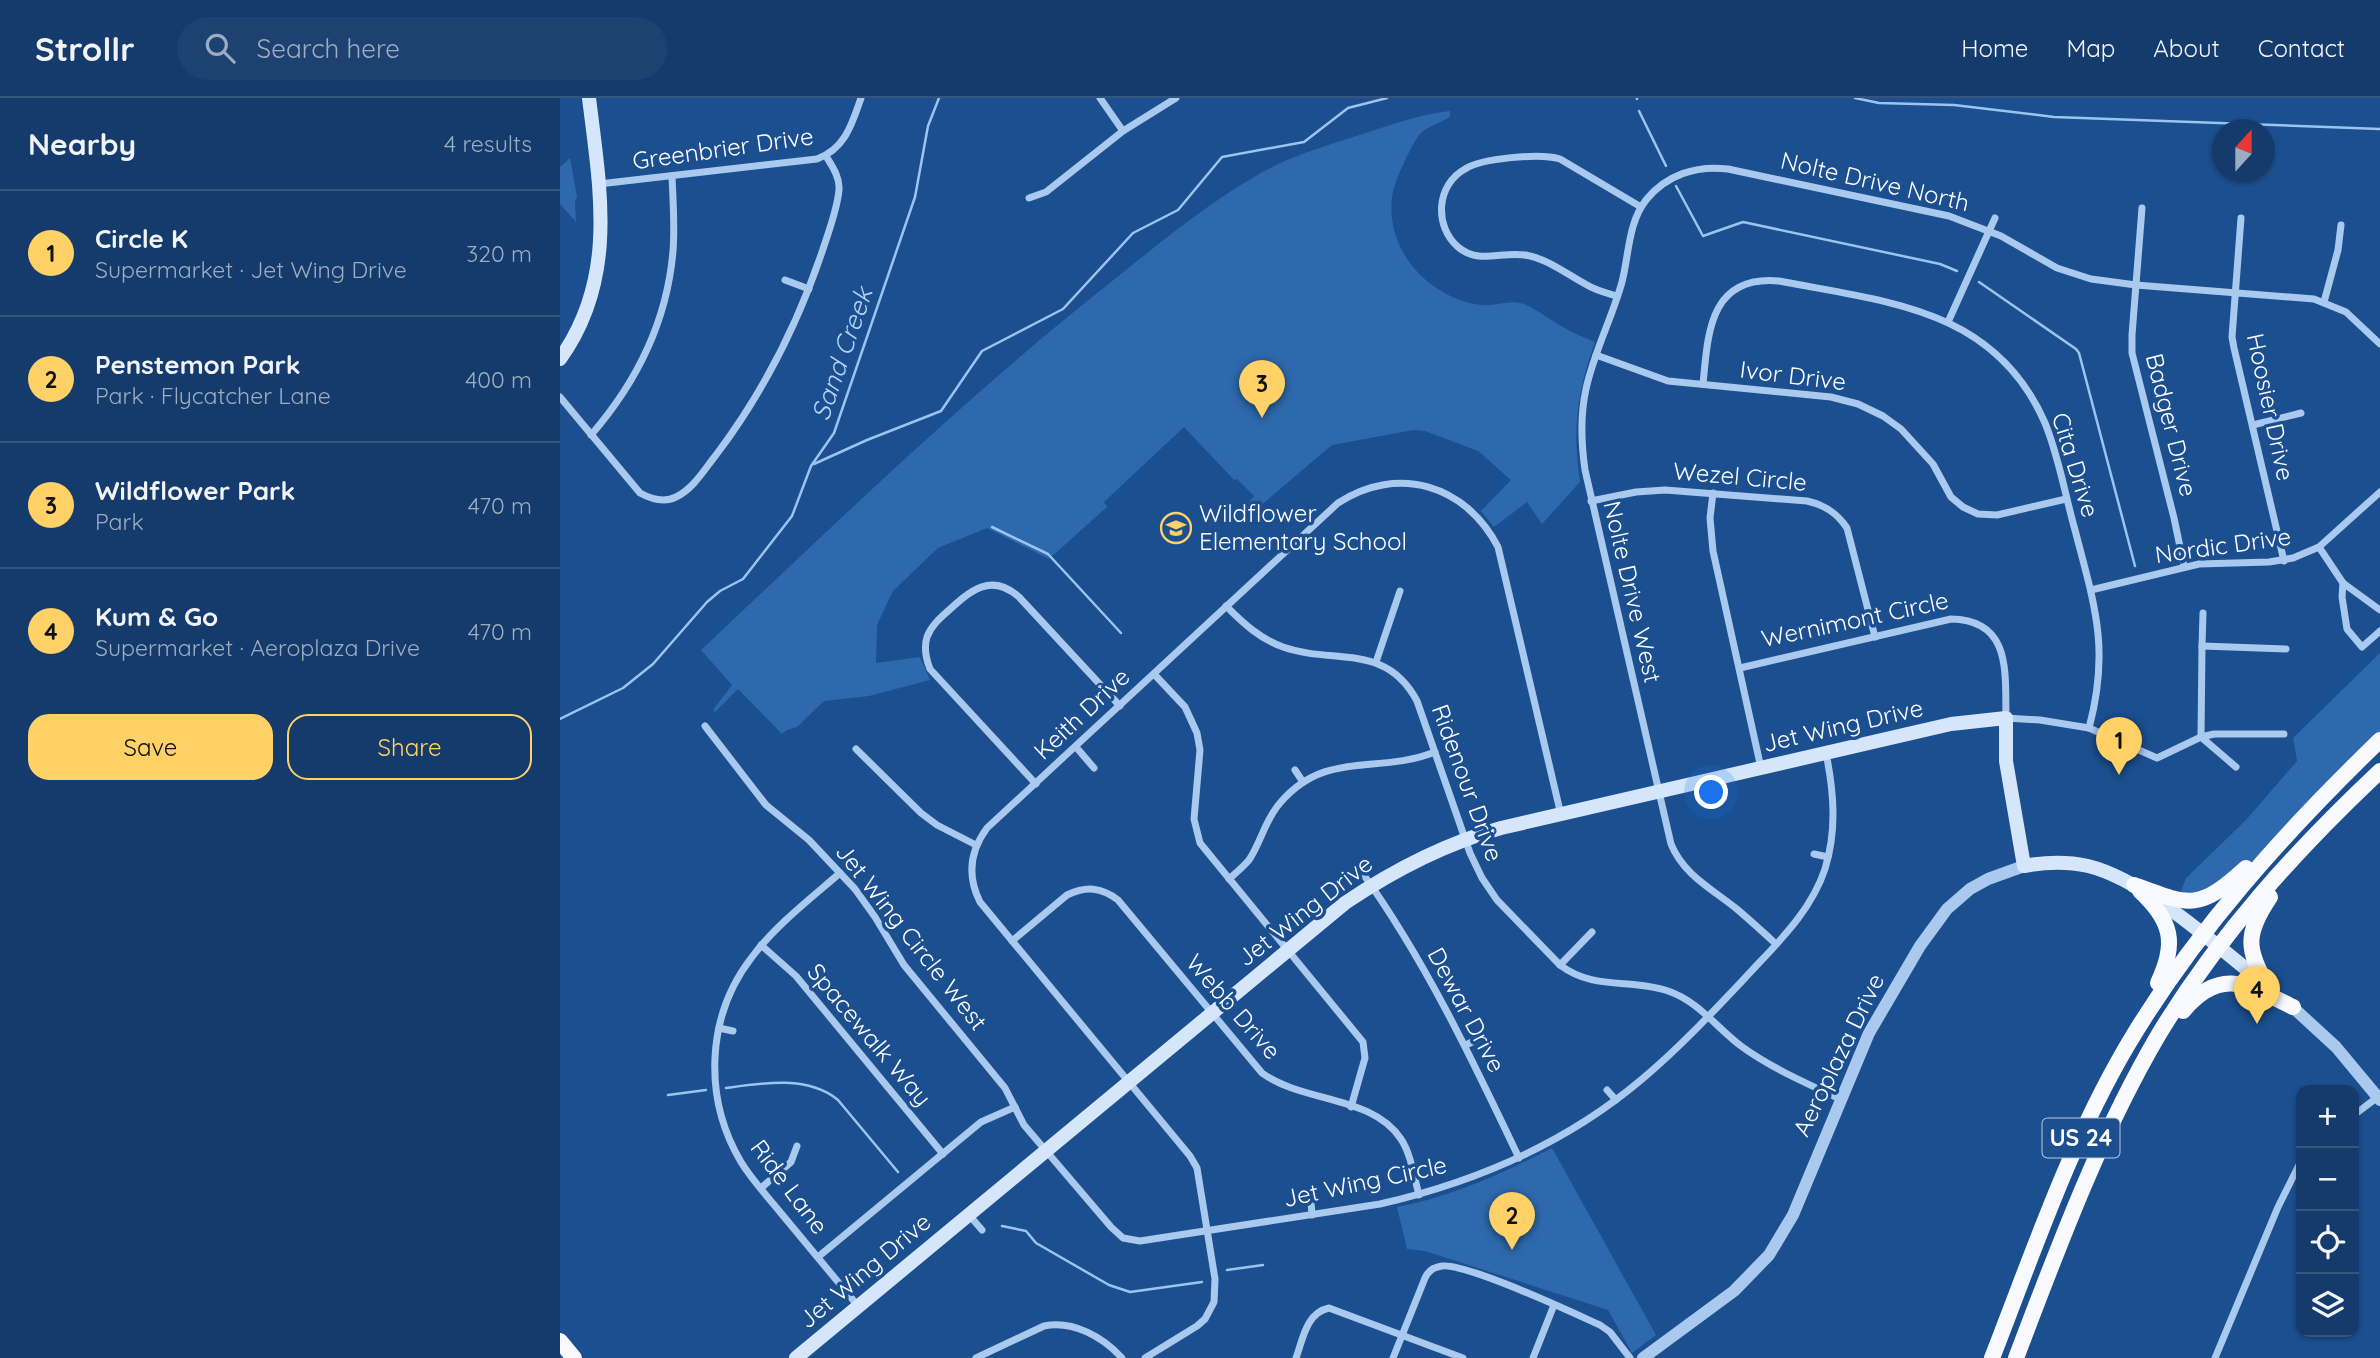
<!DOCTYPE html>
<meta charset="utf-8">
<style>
:root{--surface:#143b6b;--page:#1d4271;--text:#f1f3f6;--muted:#9dadc1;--line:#33557e;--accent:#ffd166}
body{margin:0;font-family:Quicksand,sans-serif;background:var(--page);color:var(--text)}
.controls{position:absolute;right:21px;bottom:21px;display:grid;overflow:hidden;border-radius:14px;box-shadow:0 2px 5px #0004}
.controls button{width:63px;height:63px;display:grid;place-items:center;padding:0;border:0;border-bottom:2px solid var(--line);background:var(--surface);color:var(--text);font:35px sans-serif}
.compass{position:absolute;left:1652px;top:21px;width:63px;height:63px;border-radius:50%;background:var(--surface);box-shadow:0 2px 5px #0004;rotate:21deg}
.you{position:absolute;left:1152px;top:695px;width:24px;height:24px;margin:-18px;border:5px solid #fff;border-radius:50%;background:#1a73e8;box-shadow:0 0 0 10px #1a73e833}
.badge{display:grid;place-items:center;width:46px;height:46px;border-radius:50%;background:var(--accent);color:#111;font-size:23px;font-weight:700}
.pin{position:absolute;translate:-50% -58px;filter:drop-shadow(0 2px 4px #0008)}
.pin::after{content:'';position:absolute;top:37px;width:24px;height:21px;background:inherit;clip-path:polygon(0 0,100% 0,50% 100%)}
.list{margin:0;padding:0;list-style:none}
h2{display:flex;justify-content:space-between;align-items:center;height:91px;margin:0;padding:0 28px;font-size:30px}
h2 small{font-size:23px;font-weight:400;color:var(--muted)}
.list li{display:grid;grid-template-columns:46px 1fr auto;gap:21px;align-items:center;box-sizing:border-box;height:126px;padding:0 28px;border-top:2px solid var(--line)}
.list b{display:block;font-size:26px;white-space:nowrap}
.list p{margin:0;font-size:23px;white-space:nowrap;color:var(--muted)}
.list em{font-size:23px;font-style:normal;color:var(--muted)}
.actions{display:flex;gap:14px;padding:21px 28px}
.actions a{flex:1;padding:16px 0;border:2px solid var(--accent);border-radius:21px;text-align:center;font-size:24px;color:var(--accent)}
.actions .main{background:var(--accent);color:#111}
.icon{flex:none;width:38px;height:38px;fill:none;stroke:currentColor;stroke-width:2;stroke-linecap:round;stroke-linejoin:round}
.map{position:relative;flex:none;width:1820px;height:1260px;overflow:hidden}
header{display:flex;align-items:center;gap:42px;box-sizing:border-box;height:98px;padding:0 35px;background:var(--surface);border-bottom:2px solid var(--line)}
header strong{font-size:33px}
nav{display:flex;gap:38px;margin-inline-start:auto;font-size:24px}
.search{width:490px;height:63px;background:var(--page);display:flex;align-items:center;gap:18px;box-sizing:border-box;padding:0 24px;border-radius:38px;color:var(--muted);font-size:26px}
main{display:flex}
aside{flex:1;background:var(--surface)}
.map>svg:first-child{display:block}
</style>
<header>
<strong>Strollr</strong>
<div class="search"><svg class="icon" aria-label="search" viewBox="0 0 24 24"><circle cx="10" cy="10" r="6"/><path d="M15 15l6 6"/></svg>Search here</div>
<nav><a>Home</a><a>Map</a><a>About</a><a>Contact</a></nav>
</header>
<main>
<aside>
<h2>Nearby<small>4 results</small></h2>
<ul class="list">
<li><span class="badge">1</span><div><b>Circle K</b><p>Supermarket · Jet Wing Drive</p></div><em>320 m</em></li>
<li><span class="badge">2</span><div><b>Penstemon Park</b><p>Park · Flycatcher Lane</p></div><em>400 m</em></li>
<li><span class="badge">3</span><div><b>Wildflower Park</b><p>Park</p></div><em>470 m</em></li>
<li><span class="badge">4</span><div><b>Kum &amp; Go</b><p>Supermarket · Aeroplaza Drive</p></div><em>470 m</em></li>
</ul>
<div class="actions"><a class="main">Save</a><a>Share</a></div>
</aside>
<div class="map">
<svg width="1820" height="1260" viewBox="0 0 1820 1260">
<rect width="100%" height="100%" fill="#1b4f8f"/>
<g fill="#2e69ad">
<path d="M890,13V19C881,24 869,28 861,35C854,41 835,83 833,93C822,149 867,200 921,207C934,209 951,201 964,206C976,211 989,221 1001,228C1011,234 1023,239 1035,244C1017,294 1012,332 1020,384L982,426L967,404L934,429L921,413L951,382L918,353L865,333L854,332L772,347L693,414L686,407L694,398L677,381L674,382L624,329L544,404L547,409L489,461L427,430L378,450L333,493L317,527L316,565L360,559L370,582L309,598L264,603L237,629L227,632L222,636L178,591L155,614L153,612L172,587L141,552C273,428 403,301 546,188C600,145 655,98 718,66C742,55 768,47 793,39C825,29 856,17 890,13Z"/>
<polygon points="10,60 17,99 15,104 16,124 0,106 0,69"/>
<polygon points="1820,555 1820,644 1742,719 1663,790 1617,803 1626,780 1685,723 1737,663 1733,640"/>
<path d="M992,1050L1096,1237L1072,1255L1048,1212L865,1153L847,1151L837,1109C891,1099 943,1075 992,1050Z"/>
</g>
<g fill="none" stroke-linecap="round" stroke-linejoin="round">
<g stroke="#9cc4f0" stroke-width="2.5">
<polyline points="1077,0 1077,1"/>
<polyline points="1295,0 1319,5 1394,7 1494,19 1820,31"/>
<polyline points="1079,13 1106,68"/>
<polyline points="1116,88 1143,138 1183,124 1380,166 1397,173"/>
<polyline points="1419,184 1516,251 1519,255 1575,468"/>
<polyline points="254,366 307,342 381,313 422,253 503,211 573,135 618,112 662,59 744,44 788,10 827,0"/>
<polyline points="432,429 488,456 561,535"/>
<polyline points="0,621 63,590 93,566 147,504 160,493 183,481 232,418 251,368 274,335 355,99 368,28 379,0"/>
<path d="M166,990C201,985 248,977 278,1002L338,1074"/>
<polyline points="108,997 146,992"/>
<polyline points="442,1128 466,1133 476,1145 549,1187 570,1194 642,1184"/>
<polyline points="667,1172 703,1167"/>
</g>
<g stroke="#a9c9ee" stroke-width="7">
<polyline points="540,0 563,33"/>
<path d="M39,86L257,61C285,51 292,26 301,0"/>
<polyline points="469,100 486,94 563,33 616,0"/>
<polyline points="1582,110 1572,237 1572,255 1614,420 1624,468"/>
<polyline points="1681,120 1672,239 1674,250 1724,463"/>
<polyline points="225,182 249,191"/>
<path d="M1057,198C1047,195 1037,193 1027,187C1008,177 991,163 970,158C945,151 920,168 898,149C874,128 876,87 905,71C922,60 980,55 1000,61L1081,109"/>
<polyline points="1764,204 1778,152 1781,127"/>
<polyline points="1388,224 1435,120"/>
<polyline points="1036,257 1108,283 1271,299 1298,306 1323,318 1341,331 1373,366 1391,399 1403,409 1418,416 1437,417 1506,401"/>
<path d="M1143,286C1148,236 1149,177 1219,183C1327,204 1435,210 1485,325C1499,359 1505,397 1515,432C1535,509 1550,551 1529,630"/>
<path d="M0,299L80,395C91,401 104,405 116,399C133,391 144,372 156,357C203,295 237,228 262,154C268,135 277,113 279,92C280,79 272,68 266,58"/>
<polyline points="1693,327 1741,315"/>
<path d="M31,337C77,284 107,224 113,153C115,129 113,103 112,78"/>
<polyline points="1153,395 1150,420 1153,453 1201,670"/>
<path d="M1031,403L1076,394L1105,392L1247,403C1265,407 1277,415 1287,430L1315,539"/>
<polyline points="1759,449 1783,485 1820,512"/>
<polyline points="1783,485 1782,499 1787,531 1802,549 1820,533"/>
<polyline points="1531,492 1639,466 1709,464 1733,460 1759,449 1820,394"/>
<path d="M666,508C683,525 700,541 723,549C774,567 826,544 857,603L910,755L922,780L937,802L1000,867C1034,893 1071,880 1108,893C1138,903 1156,929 1181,948C1211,970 1246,985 1280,1001"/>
<polyline points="1642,548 1643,515"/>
<polyline points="816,564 840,493"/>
<path d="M1180,570L1391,521C1452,522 1445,575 1446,620L1480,622L1529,630L1597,660L1641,639L1654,636H1724"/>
<polyline points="594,576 625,609 637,635 640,652 634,721 640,745 803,944 805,960 791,1009"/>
<path d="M145,628L206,707L249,742L295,791L315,819L344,867L445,990L464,1027L551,1129L563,1140L580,1143L820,1106C916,1084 1005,1046 1081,982C1118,951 1151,916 1184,881C1215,847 1250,816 1265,771C1277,732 1274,695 1266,655"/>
<polyline points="516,649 534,670"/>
<polyline points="296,651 361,715 377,727 416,747"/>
<polyline points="1676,669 1641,639 1642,548 1726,551"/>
<polyline points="735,672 743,684"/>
<path d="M476,686L370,571C366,561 364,549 367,539C371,528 380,520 388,513C410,493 431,474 459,499L560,608"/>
<polyline points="1254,756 1268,759"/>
<path d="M801,773C865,862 912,961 959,1060"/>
<path d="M280,775C250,801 216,827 192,859C146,918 143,1000 181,1064C192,1082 207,1098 220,1114C246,1145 272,1177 298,1208"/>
<path d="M669,781C676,775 683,769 689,762C701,744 705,722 720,705C766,651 817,677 875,654"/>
<path d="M452,843L507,797C526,788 541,789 558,802L702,975C743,1005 812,997 841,1041C851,1056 854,1079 859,1097"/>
<path d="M1216,846C1204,835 1191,823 1178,812C1154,792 1124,778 1111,746L1025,372C1021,344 1020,318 1026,291C1034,254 1052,220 1062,184C1069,157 1068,125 1086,102C1106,77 1136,67 1168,71L1389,118L1441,138L1497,170L1531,181L1576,187L1754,201L1786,214L1820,246"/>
<polyline points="201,847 236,878 383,1056"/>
<polyline points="1000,867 1032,834"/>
<polyline points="159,930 173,933"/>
<polyline points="906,947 918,941"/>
<polyline points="1047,992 1056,1002"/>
<polyline points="1794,1017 1819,998"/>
<polyline points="201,1090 231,1064 237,1048"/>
<polyline points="751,1104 752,1117"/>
<polyline points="409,1117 422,1132"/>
<polyline points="258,1159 421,1024 455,1009"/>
<path d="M416,1260L484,1228C513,1222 543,1239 562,1260"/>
<path d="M585,1260L637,1228L645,1221L654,1204L655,1181L637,1070L630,1058L420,804C407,778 410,753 427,730L778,405C838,366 906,387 938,449L1001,717"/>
<path d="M736,1260C743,1241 746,1215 769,1210L903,1260"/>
<path d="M833,1260L865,1180C868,1173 874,1169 882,1168C907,1165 1011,1214 1040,1227L1050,1234L1070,1260"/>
<polyline points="973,1260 994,1207"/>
<polyline points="1655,1260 1718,1109 1741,1063"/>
</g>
<g stroke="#a9c9ee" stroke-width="12">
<polyline points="1727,904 1776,949 1820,1002"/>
<polyline points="1083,1260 1174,1193 1209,1157 1233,1117 1309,935 1360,848 1387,811 1410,791 1428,781 1464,768"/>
</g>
<g stroke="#d6e6fa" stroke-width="14">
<path d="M0,261C58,180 40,91 29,0"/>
<path d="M236,1260L785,805C834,772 884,746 941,730L1391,626L1446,620V663L1464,768C1485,764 1506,763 1528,768C1586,782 1659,850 1707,888"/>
</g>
<g stroke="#f8faff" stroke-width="16">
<path d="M1574,787C1630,808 1639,813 1686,770"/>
<path d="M1580,793C1612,823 1617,845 1598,885"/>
<path d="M1708,889C1686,851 1685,836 1710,799"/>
<path d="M1623,913C1661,868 1688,887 1733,909"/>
<polyline points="0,1243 14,1260"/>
<path d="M1432,1260C1473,1155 1510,1045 1567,948C1635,833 1724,735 1820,642"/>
<path d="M1456,1260C1498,1150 1539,1038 1599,936C1659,837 1736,752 1820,673"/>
</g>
</g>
<defs>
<g id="school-ring" transform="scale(1.575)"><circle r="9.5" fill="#1b4f8f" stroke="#ffd166" stroke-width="1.5"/><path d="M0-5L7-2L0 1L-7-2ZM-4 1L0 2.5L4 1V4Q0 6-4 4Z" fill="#ffd166"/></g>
</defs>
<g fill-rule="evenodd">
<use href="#school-ring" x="616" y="430"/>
</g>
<g text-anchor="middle" stroke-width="7" stroke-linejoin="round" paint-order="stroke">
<rect fill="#1b4f8f" stroke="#bbcadd" stroke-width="2" x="1482.5" y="1020.5" width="77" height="39" rx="5"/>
<g font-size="23" font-weight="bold" fill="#fff">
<text x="1521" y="1048">US 24</text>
</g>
<g font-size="24" fill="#fff" stroke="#1b4f8f">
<text transform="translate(163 51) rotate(-8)" y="8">Greenbrier Drive</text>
<text transform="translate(1315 84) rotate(13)" y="8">Nolte Drive North</text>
<text transform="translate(1233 278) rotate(7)" y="8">Ivor Drive</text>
<text transform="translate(1710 309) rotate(78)" y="8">Hoosier Drive</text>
<text transform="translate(1611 327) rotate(76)" y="8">Badger Drive</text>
<text transform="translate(1515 367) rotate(73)" y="8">Cita Drive</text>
<text transform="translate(1180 379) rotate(5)" y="8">Wezel Circle</text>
<text transform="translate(1663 448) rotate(-8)" y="8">Nordic Drive</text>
<text transform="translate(1072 494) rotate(77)" y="8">Nolte Drive West</text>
<text transform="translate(1295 522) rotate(-12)" y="8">Wernimont Circle</text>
<text transform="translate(522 616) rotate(-43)" y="8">Keith Drive</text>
<text transform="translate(1283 628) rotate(-13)" y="8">Jet Wing Drive</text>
<text transform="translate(907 685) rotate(70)" y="8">Ridenour Drive</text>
<text transform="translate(745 813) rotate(-38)" y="8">Jet Wing Drive</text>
<text transform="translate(351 839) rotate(52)" y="8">Jet Wing Circle West</text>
<text transform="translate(673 909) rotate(49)" y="8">Webb Drive</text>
<text transform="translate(906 912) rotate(62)" y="8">Dewar Drive</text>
<text transform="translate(309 937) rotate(50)" y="8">Spacewalk Way</text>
<text transform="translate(1279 957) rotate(-64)" y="8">Aeroplaza Drive</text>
<text transform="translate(805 1084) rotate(-12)" y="8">Jet Wing Circle</text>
<text transform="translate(229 1089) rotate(53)" y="8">Ride Lane</text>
<text transform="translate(305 1173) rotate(-40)" y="8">Jet Wing Drive</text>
</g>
<g font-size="24" fill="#fff" stroke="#1b4f8f" text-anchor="start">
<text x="639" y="424">Wildflower<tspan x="639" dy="28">Elementary School</tspan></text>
</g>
<g font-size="26" font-style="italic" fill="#b5d3f5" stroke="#1b4f8f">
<text transform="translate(282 256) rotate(-71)" y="9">Sand Creek</text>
</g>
</g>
</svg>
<div class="controls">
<button>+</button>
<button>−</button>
<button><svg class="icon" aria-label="locate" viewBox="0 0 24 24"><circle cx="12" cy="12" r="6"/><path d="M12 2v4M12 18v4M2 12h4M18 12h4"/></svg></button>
<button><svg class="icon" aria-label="layers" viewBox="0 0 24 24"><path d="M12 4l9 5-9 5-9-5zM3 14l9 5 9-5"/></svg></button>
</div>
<svg class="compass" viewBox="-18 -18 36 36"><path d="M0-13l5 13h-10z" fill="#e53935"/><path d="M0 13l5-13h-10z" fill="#9dadc1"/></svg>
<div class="you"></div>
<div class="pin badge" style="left:1559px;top:677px">1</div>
<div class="pin badge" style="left:952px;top:1152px">2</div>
<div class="pin badge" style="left:702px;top:320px">3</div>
<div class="pin badge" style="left:1697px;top:926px">4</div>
</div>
</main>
